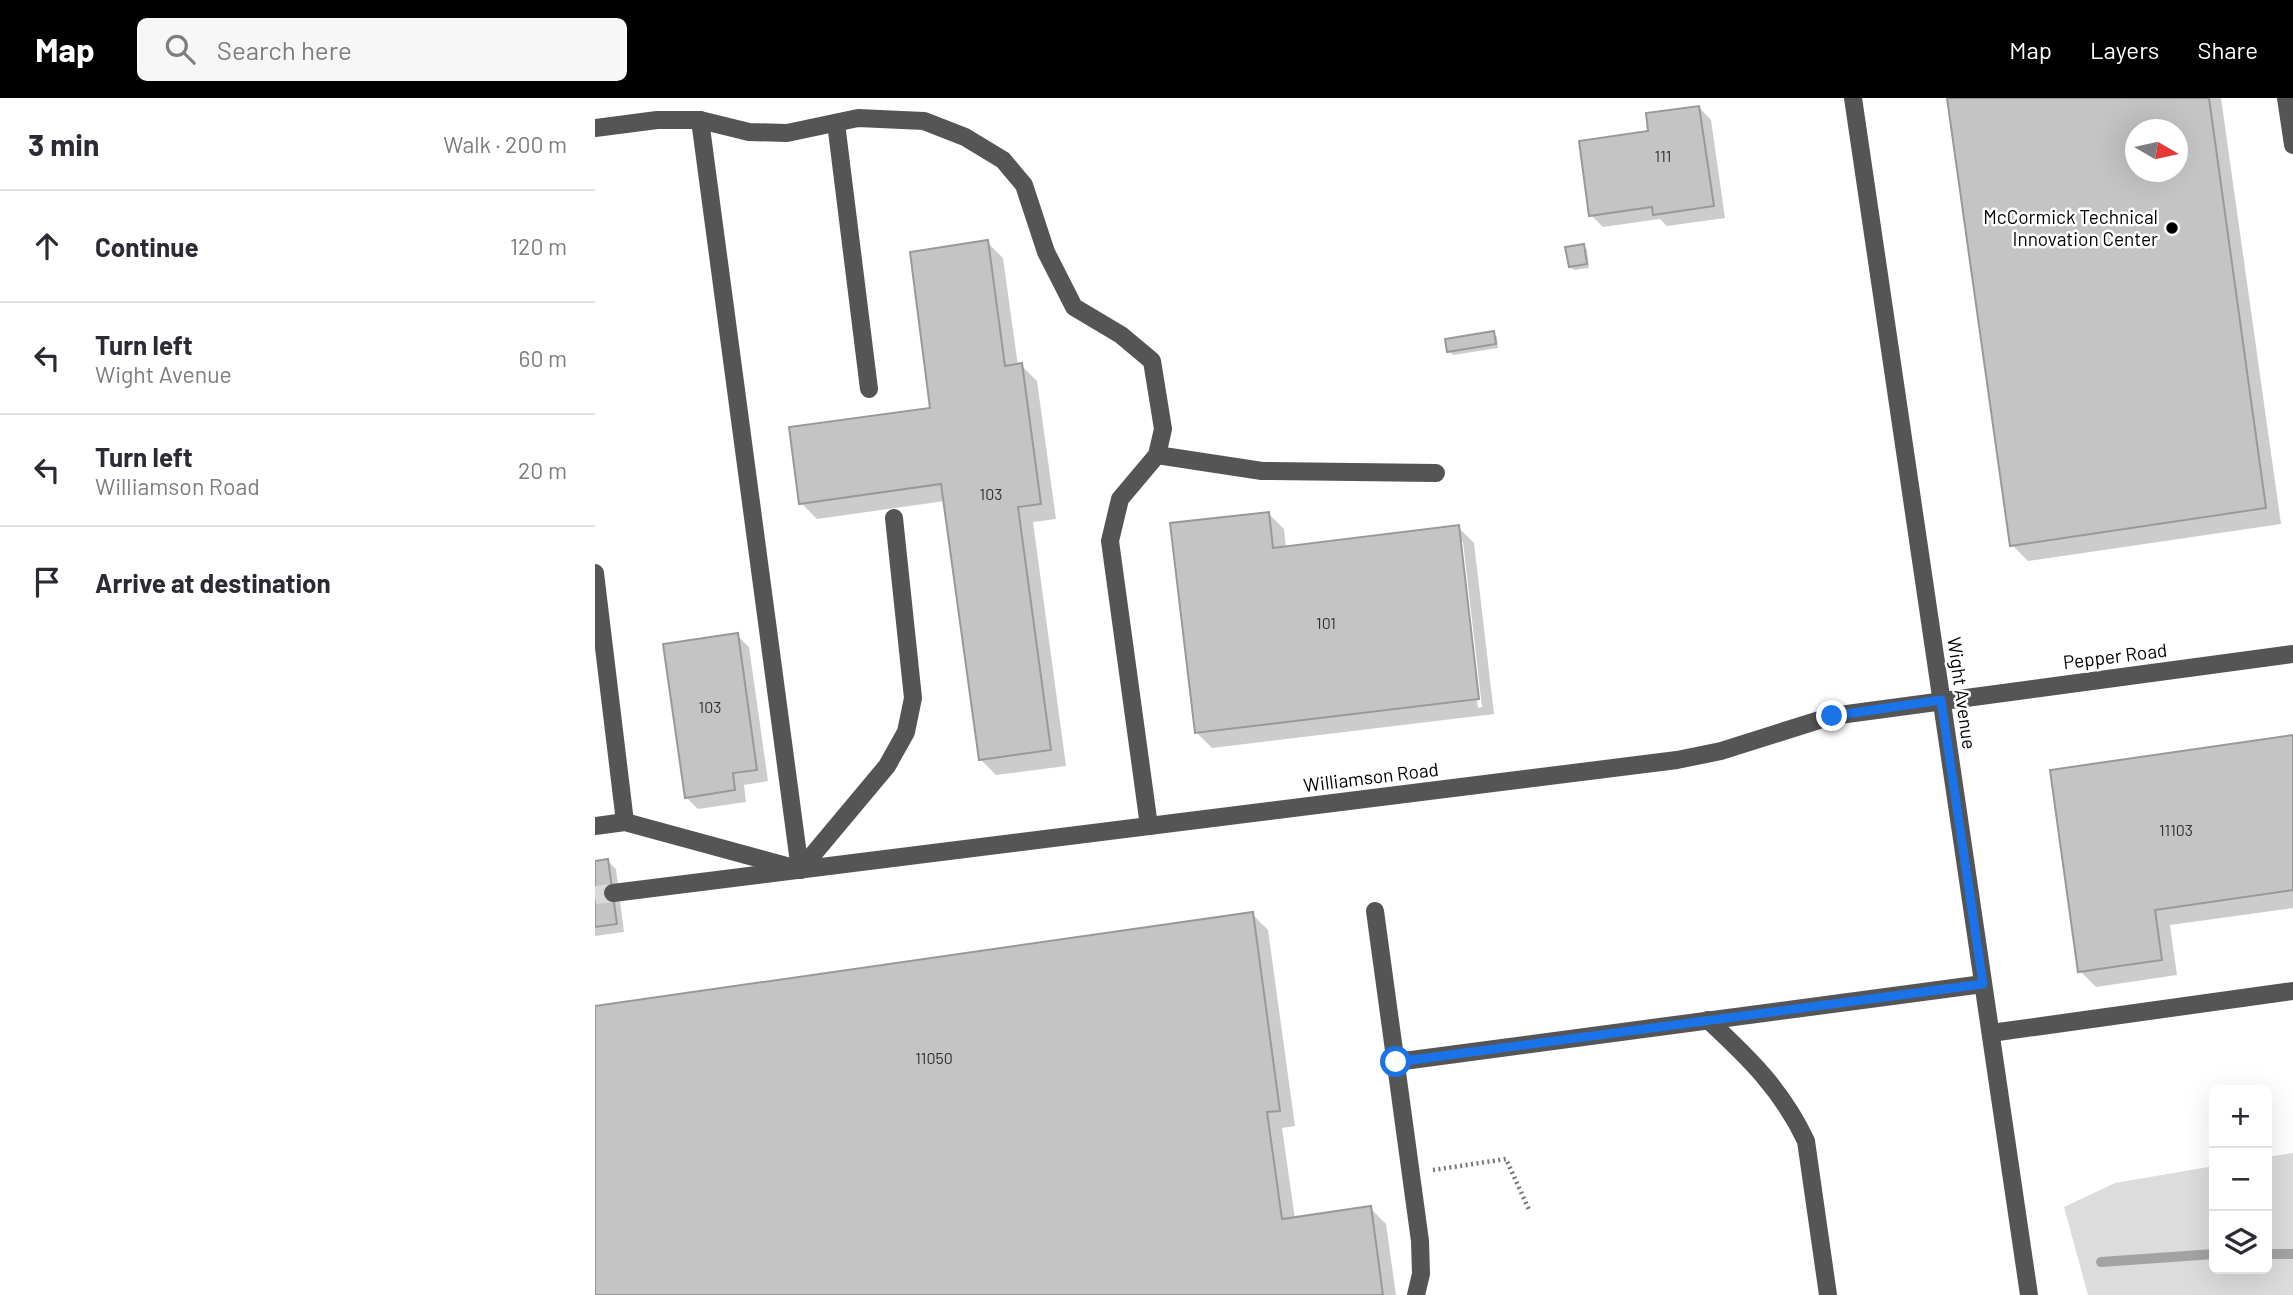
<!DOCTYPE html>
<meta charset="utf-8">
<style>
:root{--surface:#fff;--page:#f7f7f7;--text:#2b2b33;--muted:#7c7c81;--line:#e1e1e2;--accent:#000}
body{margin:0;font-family:Barlow,sans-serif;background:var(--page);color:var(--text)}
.controls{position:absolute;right:21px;bottom:21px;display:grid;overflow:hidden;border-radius:10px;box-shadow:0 7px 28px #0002}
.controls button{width:63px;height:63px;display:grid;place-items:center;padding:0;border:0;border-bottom:2px solid var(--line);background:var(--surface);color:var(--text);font:35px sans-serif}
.compass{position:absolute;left:1530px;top:21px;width:63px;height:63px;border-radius:50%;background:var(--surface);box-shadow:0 7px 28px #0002;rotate:99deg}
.stop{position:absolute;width:21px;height:21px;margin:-16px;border:5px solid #1a73e8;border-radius:50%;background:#fff}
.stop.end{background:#1a73e8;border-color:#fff;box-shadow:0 2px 7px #0008}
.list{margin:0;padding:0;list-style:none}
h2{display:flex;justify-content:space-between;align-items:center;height:91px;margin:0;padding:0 28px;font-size:30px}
h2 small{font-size:23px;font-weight:400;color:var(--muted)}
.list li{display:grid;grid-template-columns:46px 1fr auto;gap:21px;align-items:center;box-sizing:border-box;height:112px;padding:0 28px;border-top:2px solid var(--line)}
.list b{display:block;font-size:26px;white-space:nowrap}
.list p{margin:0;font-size:23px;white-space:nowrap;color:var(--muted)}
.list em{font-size:23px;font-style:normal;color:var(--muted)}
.icon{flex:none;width:38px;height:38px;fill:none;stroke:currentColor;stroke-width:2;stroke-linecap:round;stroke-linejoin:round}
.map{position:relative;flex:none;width:1698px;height:1197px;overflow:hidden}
header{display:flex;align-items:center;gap:42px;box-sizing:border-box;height:98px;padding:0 35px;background:var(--accent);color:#fff}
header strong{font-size:33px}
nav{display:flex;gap:38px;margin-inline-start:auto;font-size:24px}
.search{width:490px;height:63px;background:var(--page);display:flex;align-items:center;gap:18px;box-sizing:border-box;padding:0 24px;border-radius:10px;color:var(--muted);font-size:26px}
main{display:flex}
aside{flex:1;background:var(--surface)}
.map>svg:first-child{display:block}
</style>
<header>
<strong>Map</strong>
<div class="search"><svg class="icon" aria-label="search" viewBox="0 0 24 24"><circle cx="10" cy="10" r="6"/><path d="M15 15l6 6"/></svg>Search here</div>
<nav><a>Map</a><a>Layers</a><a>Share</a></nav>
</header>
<main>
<aside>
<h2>3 min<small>Walk · 200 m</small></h2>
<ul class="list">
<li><svg class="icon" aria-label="ahead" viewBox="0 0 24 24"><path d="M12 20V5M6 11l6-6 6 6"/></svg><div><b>Continue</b></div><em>120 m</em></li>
<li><svg class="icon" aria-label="left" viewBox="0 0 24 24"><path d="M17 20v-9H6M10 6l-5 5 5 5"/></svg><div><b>Turn left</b><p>Wight Avenue</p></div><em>60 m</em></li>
<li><svg class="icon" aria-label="left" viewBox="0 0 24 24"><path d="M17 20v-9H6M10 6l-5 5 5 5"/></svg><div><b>Turn left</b><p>Williamson Road</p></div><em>20 m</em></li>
<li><svg class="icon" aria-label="arrive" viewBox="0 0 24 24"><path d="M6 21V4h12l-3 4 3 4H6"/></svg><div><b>Arrive at destination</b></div></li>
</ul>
</aside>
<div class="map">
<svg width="1698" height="1197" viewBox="0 0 1698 1197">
<rect width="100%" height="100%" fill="#fff"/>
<polygon fill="#dcdcdc" points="1698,1055 1698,1197 1493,1197 1469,1109 1520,1085 1619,1068 1619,1171 1672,1171 1672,1059"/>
<g fill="#0003" fill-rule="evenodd">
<path d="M1354,0H1626L1686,426L1433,463L1417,447ZM1540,32H1582V74H1540Z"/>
<polygon points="1104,9 1116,22 1130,120 1072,128 1065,121 1008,129 996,117 1055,35"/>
<polygon points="392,144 408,160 423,268 426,267 442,283 461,421 438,424 471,668 401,677 385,661 350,403 222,421 206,405 337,312"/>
<polygon points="988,148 992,152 994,170 979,172 975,169"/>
<polygon points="898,235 902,239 903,250 858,257 854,253"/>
<path d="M673,415L689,431L691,450L863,429L879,445L899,616L617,650L601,634ZM864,444H868L887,609L883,610Z"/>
<polygon points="142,537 154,549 173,683 149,687 151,704 103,711 91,699"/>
<polygon points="1698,639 1698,810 1575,827 1582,877 1501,889 1485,873"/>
<polygon points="13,763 21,771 29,834 0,838 0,765"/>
<polygon points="657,816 673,832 700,1028 687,1030 700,1121 775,1110 791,1126 801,1197 0,1197 0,910"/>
</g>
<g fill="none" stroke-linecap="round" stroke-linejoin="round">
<g stroke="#a3a3a3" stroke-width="10">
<polyline points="1672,1156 1698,1156"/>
<polyline points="1506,1164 1619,1156"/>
</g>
</g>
<g fill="#c4c4c4" stroke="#999" stroke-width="2" fill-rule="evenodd">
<path d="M1352,0H1614L1671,410L1415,448ZM1540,32H1582V74H1540Z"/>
<polygon points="1104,8 1119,108 1058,117 1057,109 994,118 984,43 1053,33 1051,15"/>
<polygon points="393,142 410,268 427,265 446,406 423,409 456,652 384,662 346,386 204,406 194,329 335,310 315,154"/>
<polygon points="989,146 992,166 974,169 970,149"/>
<polygon points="899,233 901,246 852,254 850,241"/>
<polygon points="674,414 678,450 864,427 884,601 600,635 575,425"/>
<polygon points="143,535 162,672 138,675 140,692 90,700 68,546"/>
<polygon points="1698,637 1698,792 1560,812 1567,862 1483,874 1455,672"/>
<polygon points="13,761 22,826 0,829 0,763"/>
<polygon points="658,814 685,1013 672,1014 687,1121 776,1108 788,1197 0,1197 0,908"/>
</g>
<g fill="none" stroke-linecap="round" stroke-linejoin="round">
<polyline stroke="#d9d9d9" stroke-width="18" stroke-dasharray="18 9" stroke-linecap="butt" points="0,797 18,795"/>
<polyline stroke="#777" stroke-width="4.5" stroke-dasharray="2 3.5" stroke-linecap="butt" points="838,1072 911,1061 935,1114"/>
<g stroke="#555" stroke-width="18">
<polyline points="1258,0 1434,1197"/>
<polyline points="1691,0 1698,47"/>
<polyline points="105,22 205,772"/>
<polyline points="241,25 274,291"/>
<polyline points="0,30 62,22 105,22 154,34 192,35 263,20 329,23 370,39 408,62 429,87 451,154 479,209 526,237 557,263 568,331 562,357 525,401 515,443 554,728"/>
<polyline points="562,357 667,373 841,375"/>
<polyline points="0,475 30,724"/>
<polyline points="0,728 30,724 195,769"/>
<polyline points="205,772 292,668 311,634 318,600 299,420"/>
<polyline points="18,795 1082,662 1126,653 1237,618 1698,556"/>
<polyline points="780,813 825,1143 826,1176 821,1197"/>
<path d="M1113,922C1154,960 1187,992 1211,1043L1233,1197"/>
<polyline points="1396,935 1698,893"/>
<polyline points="801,964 1388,886"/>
</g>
</g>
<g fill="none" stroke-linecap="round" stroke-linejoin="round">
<polyline stroke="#1a73e8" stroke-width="9" points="801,964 1388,886 1346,602 1237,618"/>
</g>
<circle fill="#000" stroke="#fff" stroke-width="2.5" cx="1577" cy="130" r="7"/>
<g text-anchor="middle" stroke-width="5" stroke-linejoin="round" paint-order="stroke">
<g font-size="16" fill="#313131">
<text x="1068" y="64">111</text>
<text x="396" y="402">103</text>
<text x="731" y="531">101</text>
<text x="115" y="615">103</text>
<text x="1581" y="738">11103</text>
<text x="339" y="966">11050</text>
</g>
<g font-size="19" fill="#000" stroke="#fff" text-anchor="end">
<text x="1563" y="126">McCormick Technical<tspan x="1563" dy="22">Innovation Center</tspan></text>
</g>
<g font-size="19" fill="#000" stroke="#fff">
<text transform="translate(1520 558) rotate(-7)" y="7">Pepper Road</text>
<text transform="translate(1367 595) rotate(82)" y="7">Wight Avenue</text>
<text transform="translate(776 679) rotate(-7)" y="7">Williamson Road</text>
</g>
</g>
</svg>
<div class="controls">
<button>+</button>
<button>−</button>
<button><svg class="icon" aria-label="layers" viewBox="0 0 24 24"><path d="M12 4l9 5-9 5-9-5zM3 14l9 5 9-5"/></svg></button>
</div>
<svg class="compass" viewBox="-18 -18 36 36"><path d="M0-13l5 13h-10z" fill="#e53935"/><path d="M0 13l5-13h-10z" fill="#7c7c81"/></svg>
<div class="stop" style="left:801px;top:964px"></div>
<div class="stop end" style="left:1237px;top:618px"></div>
</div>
</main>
